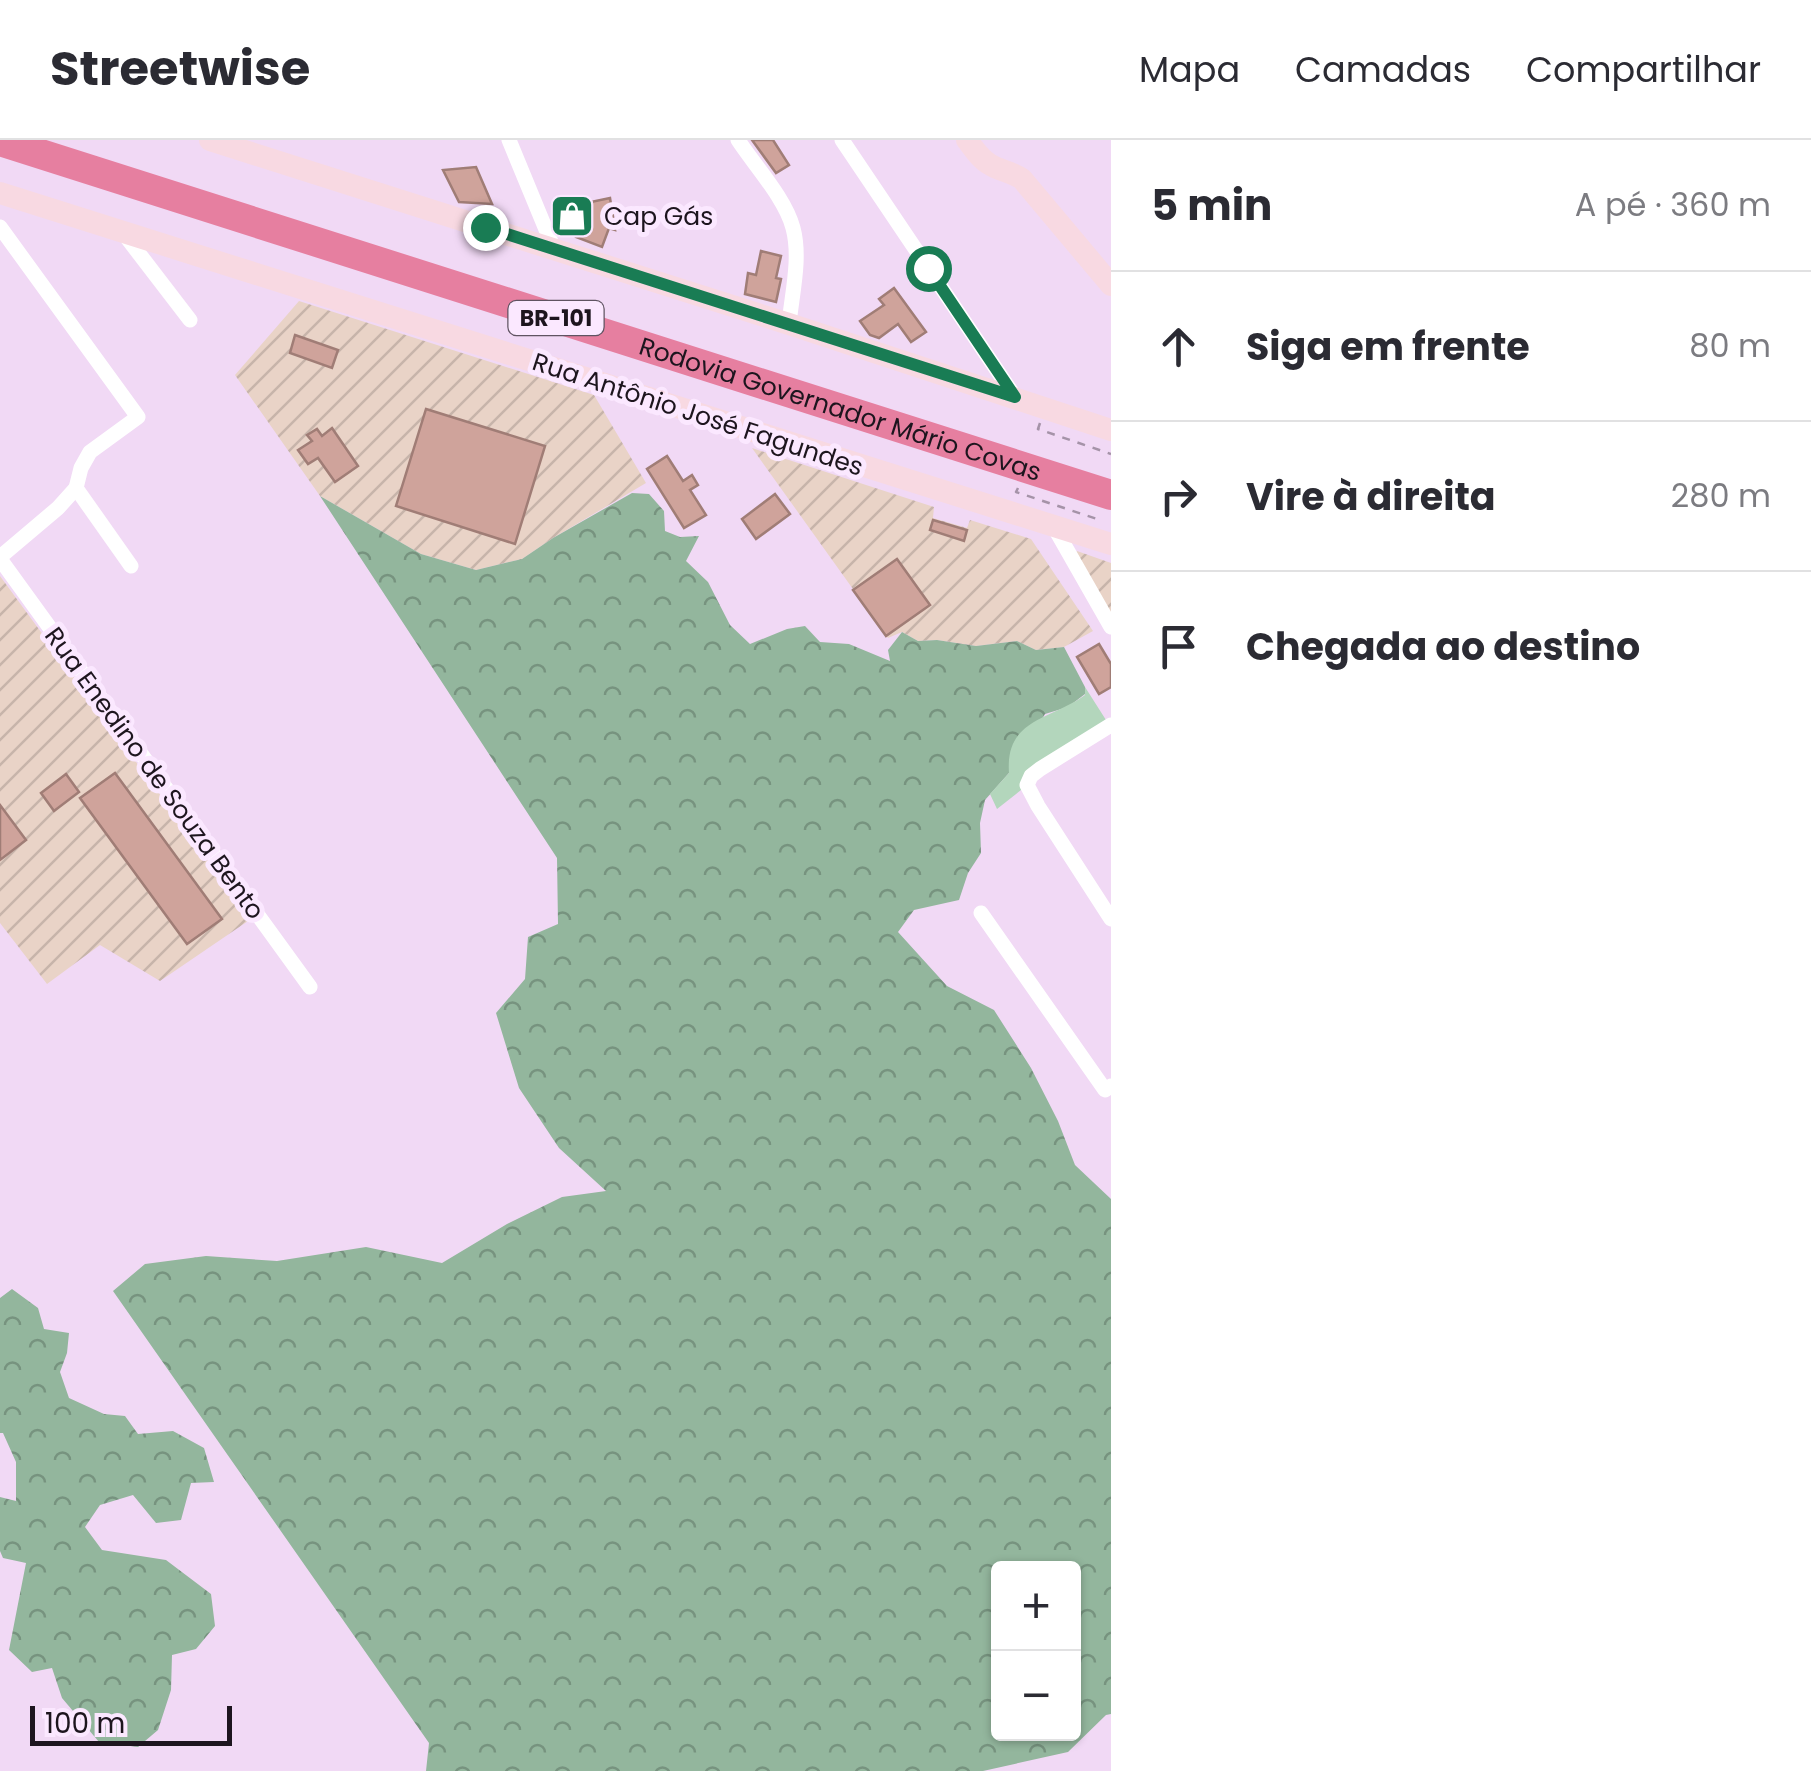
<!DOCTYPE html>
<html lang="pt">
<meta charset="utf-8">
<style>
:root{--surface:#fff;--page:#f7f7f7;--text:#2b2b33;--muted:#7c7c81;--line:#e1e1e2}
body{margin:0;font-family:Poppins,sans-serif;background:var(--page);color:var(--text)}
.controls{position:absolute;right:30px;bottom:30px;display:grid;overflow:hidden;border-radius:10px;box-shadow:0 2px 8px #0004}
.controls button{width:90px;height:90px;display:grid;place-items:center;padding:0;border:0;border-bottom:2px solid var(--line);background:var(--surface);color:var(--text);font:50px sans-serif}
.scale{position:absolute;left:30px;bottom:25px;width:202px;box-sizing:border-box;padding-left:10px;border:5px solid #1d151e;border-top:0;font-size:28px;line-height:35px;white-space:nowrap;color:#1d151e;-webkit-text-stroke:8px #fbe8ff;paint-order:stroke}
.stop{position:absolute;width:30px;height:30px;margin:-22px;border:8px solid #197c54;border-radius:50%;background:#fff}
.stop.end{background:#197c54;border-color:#fff;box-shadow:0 2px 10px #0008}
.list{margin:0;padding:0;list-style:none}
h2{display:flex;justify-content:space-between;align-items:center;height:130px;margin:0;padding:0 40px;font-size:42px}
h2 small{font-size:32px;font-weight:400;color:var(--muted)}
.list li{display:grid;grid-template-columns:65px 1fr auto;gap:30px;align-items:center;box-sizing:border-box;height:150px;padding:0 40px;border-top:2px solid var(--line)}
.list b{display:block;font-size:38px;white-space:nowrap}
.list em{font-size:32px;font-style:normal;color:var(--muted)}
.icon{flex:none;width:55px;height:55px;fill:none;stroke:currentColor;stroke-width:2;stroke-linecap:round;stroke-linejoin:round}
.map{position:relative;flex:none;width:1111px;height:1631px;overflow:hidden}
header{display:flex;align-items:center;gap:60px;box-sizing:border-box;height:140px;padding:0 50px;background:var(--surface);border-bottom:2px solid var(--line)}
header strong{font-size:48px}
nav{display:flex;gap:55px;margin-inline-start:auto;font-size:35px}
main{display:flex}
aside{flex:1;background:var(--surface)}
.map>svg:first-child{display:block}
</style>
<header>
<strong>Streetwise</strong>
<nav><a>Mapa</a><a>Camadas</a><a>Compartilhar</a></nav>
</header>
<main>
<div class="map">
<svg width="1111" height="1631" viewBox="0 0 1111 1631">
<defs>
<pattern id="industrial-furrows" width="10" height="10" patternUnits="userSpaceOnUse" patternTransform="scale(2.5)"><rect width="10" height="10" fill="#e9d3c7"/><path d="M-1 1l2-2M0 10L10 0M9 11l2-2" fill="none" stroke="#c7b4aa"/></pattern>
<pattern id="forest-crowns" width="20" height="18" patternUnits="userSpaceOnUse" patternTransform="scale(2.5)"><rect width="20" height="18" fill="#93b69d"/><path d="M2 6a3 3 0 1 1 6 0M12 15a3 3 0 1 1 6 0" fill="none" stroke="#77937f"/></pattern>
</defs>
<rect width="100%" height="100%" fill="#f1d9f5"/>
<g fill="url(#industrial-furrows)">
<polygon points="299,161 594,255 646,343 553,398 522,419 476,430 421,414 320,356 235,235"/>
<polygon points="752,308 934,367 933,378 967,388 970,380 1031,399 1093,491 1064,507 1036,510 1017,501 976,506 937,500 918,501 902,492 888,498"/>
<polygon points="1077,411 1111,423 1111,474 1073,417"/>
<polygon points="0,436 251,779 160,841 100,805 47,844 0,783"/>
</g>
<g fill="url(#forest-crowns)" fill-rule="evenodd">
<path d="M632,353L649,354L664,371L665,391L680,397L699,396L686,421L708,442L730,485L750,504L787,489L805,486L820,502L849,504L890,521L888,510L902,492L918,501L937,500L976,506L1017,501L1036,510L1064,507L1085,547V554L1068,567L1045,574L1009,633L985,660L980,683L981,713L968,733L959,760L914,770L898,792L947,846L994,870L1031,928L1058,981L1075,1025L1111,1059V1574L1106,1575L1068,1612L983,1631H426L429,1603L113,1151L145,1124L206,1116L277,1121L366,1107L442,1123L507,1084L562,1057L606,1051L559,1008L519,948L496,873L525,839L528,797L558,784L557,718L320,356L421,414L476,430L522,419L553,398ZM998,1428H1074V1594H998Z"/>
<polygon points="12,1149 38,1168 44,1189 69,1193 67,1213 60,1232 69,1258 104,1274 125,1276 138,1294 173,1291 204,1308 214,1342 191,1343 181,1380 156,1383 133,1355 100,1365 85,1387 102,1410 166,1420 211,1454 215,1486 196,1509 172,1515 171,1550 158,1590 138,1607 99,1602 62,1558 52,1528 32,1532 9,1510 26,1423 3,1418 0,1411 0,1357 16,1361 16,1322 3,1293 0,1293 0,1158"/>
</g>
<path fill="#b3d6bc" d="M1085,547L1106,580L1023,637L1021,650L997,669L990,654L1009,633C1005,578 1051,580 1085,555Z"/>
<g fill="#cfa39b" stroke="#a07d76" stroke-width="2.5">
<polygon points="752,0 773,0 789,25 776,33"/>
<polygon points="476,27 492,64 459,62 443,30"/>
<polygon points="610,58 615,90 609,88 602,107 576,97 580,80 584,81 586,63"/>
<polygon points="761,111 781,116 776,138 781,139 776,162 745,154 748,133 756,135"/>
<polygon points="894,148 926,192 911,202 898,184 879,198 870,195 860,181 884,165 879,159"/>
<polygon points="295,195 338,210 332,228 290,213"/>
<polygon points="426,269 545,306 515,404 396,366"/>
<polygon points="332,288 358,326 335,342 318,318 308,324 298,310 312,301 307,295 317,289 322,296"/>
<polygon points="667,316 683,341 692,335 698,345 690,350 706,375 684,388 647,329"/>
<polygon points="775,354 790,374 756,399 742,379"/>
<polygon points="933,380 967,390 964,401 930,390"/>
<polygon points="897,419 930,465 886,496 853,450"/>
<polygon points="1099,504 1111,524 1111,547 1099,554 1077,517"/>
<polygon points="115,633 222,779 187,804 80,658"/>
<polygon points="66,634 79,652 54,671 41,653"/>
<polygon points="0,665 26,700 0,720"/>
</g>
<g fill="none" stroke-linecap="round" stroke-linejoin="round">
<g stroke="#a593a8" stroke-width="2.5" stroke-dasharray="8 8" stroke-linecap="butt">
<polyline points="1040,283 1038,289 1111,314"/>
<polyline points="1018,348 1016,352 1100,380"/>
</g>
<g stroke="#fff" stroke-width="15">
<polyline points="509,0 554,109"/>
<path d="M738,0C755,26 785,58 793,88C801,118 792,153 789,184"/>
<polyline points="842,0 1015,257"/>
<polyline points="0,87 138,277 90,312 81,328 76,348 58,368 0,417"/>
<polyline points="124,94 190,180"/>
<polyline points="76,348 131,426"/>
<polyline points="1054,387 1111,487"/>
<polyline points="0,419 310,847"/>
<polyline points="1111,585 1040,629 1031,636 1027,645 1038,666 1111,779"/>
<polyline points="981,773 1105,950 1111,946"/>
</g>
<g stroke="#f8d9e2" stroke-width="22">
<polyline points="210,0 789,184 1111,290"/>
<path d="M967,0C974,9 981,20 991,25C1001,31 1012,32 1022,39L1111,145"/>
<polyline points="0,53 1111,404"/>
</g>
<path stroke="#e67fa0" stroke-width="30" id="s1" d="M0,1L1111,355"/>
</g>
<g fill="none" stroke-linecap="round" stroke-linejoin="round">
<polyline stroke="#197c54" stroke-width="12" points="485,87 1015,257 928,128"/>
</g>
<defs>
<g id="shop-square" transform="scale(2.25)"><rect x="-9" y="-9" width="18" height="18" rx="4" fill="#197c54" stroke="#fbe8ff"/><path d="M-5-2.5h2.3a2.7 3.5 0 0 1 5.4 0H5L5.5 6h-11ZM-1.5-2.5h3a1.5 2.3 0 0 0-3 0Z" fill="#fff"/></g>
</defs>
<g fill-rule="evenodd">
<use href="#shop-square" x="572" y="76"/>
</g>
<g text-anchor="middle" stroke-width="10" stroke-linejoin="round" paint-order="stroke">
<rect fill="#fbe8ff" stroke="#605462" stroke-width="2.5" x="508.5" y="161" width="95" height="34" rx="8"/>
<g font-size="22" font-weight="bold" fill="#1d151e">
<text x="556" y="186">BR-101</text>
</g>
<g font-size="25" fill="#1d151e" stroke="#fbe8ff" text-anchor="start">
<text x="604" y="85">Cap Gás</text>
</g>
<g font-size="25" fill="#1d151e" stroke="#fbe8ff">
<text dy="9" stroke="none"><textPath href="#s1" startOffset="882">Rodovia Governador Mário Covas</textPath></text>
<text transform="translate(698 274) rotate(18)" y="9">Rua Antônio José Fagundes</text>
<text transform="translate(155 633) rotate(54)" y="9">Rua Enedino de Souza Bento</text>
</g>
</g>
</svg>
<div class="controls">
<button>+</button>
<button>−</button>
</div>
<div class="scale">100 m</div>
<div class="stop" style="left:928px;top:128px"></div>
<div class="stop end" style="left:485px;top:87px"></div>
</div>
<aside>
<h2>5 min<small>A pé · 360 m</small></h2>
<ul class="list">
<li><svg class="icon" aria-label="ahead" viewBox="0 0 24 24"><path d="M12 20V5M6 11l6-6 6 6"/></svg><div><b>Siga em frente</b></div><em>80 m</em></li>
<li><svg class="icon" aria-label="right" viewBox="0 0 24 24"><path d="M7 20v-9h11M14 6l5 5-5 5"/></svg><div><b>Vire à direita</b></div><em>280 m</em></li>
<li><svg class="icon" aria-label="arrive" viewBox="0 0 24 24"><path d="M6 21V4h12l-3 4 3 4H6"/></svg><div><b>Chegada ao destino</b></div></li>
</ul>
</aside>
</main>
